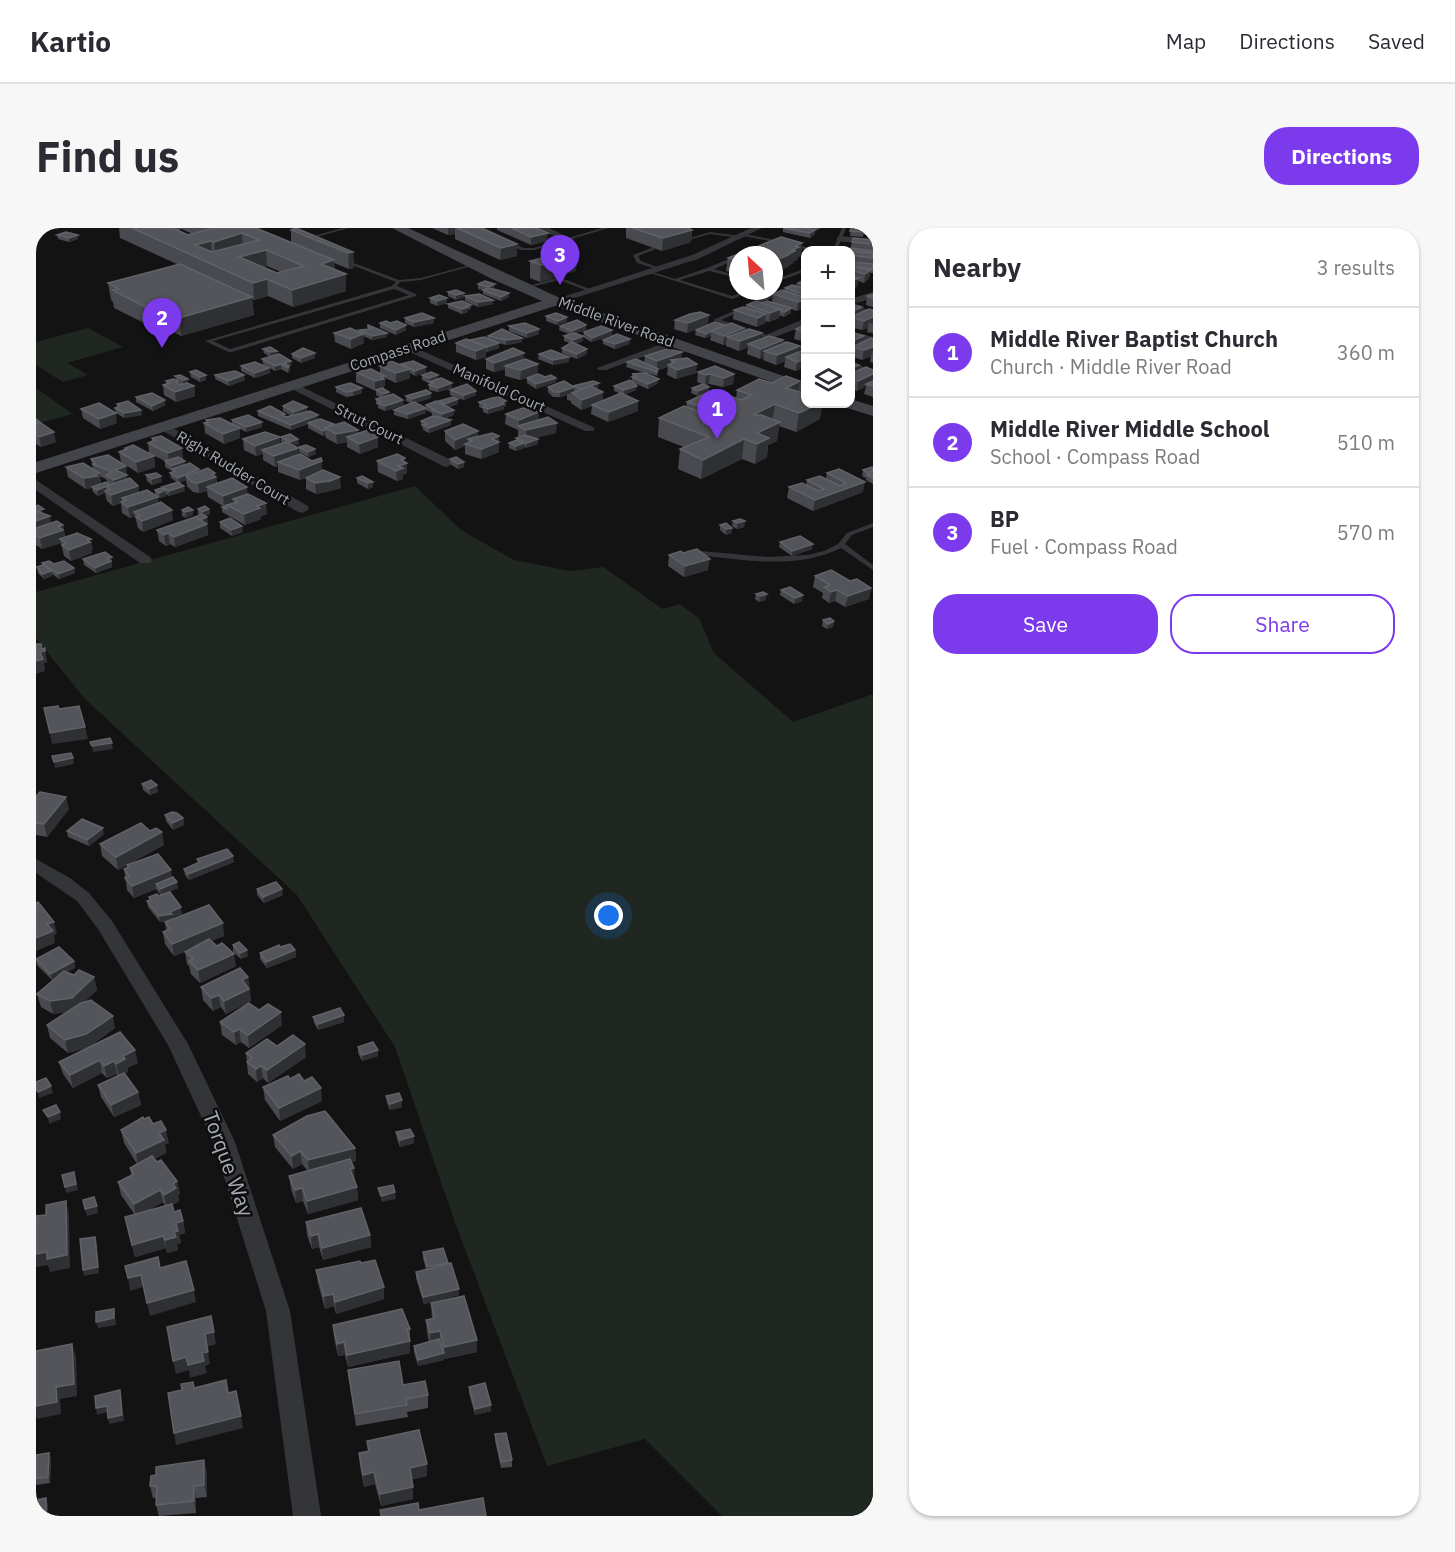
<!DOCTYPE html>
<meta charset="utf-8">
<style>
:root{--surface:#fff;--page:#f7f7f7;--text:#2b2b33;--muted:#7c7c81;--line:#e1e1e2;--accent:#7c3aed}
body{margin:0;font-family:"IBM Plex Sans",sans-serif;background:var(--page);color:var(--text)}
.controls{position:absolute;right:18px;top:18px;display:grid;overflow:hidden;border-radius:12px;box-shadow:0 2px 4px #0004}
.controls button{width:54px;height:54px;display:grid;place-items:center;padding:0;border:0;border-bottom:2px solid var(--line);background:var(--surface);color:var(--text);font:30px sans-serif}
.compass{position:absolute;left:693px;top:18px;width:54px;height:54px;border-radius:50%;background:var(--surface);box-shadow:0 2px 4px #0004;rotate:334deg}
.you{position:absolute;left:573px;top:688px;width:21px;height:21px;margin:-15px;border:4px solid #fff;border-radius:50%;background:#1a73e8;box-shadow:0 0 0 9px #1a73e833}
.badge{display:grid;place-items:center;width:39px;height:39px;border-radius:50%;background:var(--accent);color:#fff;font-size:20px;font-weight:700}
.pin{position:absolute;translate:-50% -50px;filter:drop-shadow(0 2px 3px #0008)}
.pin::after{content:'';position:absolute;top:32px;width:21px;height:18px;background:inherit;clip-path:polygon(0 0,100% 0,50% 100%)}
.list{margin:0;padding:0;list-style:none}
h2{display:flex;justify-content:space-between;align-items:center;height:78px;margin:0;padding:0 24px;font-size:26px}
h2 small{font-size:20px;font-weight:400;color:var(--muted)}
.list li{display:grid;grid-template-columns:39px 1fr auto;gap:18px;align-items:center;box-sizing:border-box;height:90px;padding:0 24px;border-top:2px solid var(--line)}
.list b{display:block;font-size:22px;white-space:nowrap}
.list p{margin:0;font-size:20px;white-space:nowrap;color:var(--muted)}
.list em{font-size:20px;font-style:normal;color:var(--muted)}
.actions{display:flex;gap:12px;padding:18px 24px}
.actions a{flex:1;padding:14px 0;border:2px solid var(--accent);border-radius:24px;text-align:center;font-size:21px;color:var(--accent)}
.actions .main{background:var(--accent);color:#fff}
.icon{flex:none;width:33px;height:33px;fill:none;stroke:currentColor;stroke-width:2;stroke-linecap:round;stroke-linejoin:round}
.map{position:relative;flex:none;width:837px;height:1288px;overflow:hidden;border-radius:24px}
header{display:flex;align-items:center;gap:36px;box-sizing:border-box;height:84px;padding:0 30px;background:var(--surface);border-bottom:2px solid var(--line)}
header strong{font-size:28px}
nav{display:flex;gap:33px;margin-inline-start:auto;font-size:21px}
.intro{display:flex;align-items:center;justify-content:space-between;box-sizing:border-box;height:144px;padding:0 36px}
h1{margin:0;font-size:42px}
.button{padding:15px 27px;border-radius:24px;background:var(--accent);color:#fff;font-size:21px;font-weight:700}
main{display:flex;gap:36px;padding:0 36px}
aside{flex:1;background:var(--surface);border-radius:24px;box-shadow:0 2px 4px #0004}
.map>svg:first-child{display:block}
</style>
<header>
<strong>Kartio</strong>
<nav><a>Map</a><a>Directions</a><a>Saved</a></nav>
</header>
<div class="intro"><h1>Find us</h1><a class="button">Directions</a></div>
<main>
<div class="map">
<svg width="837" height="1288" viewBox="0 0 837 1288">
<rect width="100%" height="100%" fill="#131314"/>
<g fill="#1f2720">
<polygon points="52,100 87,119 31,135 52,147 27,154 0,137 0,114"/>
<polygon points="0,160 37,186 0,196"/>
<polygon points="379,258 425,302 478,332 534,343 567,339 627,381 644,376 663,390 678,425 757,494 837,466 837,1288 686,1288 609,1211 511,1238 417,989 359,819 261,667 48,470 0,410 0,364"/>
</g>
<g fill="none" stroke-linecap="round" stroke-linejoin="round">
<g fill="#343539" fill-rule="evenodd">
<polygon points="306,0 313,0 269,12 267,11"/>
<polygon points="566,0 573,0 498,22 485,22 469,15 471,14 488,20 498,20"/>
<polygon points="806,0 810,0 801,22 797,22"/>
<polygon points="674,4 705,8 707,9 705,10 674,6 649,13 647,12"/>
<polygon points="709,6 739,12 741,13 730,18 728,16 734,13 707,8"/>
<polygon points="755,15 777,21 777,22 772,22 753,17"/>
<polygon points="616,20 620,21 602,28 605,33 624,40 624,42 601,35 597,27"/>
<polygon points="700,28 702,28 702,31 678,41 702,48 702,50 673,43 644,52 696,68 710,63 717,63 696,71 611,44 613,43 639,51 671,40"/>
<path d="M307,31L363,52L385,50L437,36L439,37L385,52L364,54L361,58L380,66V68L196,124H192L169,113L356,58L360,54L305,33V32ZM358,61L373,67L194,121L177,113Z"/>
<polygon points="770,40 770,43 738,55 738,52"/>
<polygon points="523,49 556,62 552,63 523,52 488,61 486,60"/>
<polygon points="770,52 770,55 685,92 770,120 770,123 677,92"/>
<polygon points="814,77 837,83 837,87 814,80"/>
<polygon points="814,134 837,142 837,146 814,138"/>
<path d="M837,295V299L816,307L809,316L837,337V342L805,320C759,343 703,331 654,326L651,324L654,322L732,329L772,327L788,323L802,316L811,305Z"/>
</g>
<g fill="#343539" fill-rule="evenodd">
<polygon points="501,0 513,0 539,12 531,14"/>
<polygon points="715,0 726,0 662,31 523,75 514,73 656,27"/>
<polygon points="804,8 837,11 837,17 801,13 801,9"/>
<polygon points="837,64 837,70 814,77 814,71"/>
<polygon points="770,90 770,97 734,111 725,109"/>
<polygon points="814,103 837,109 837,115 814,109"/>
<polygon points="636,112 641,115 640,117 570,142 562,142 561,140"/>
<polygon points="373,117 557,199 559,201 557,203 549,203 369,122 368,120"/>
<polygon points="256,154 415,232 417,235 411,239 407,238 252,159 252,155"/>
<polygon points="128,195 272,278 273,281 267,285 262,284 124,201 122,199"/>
<polygon points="0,252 114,329 116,332 114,335 104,335 0,262"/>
<polygon points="0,631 34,650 53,665 76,693 152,816 199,914 254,1083 285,1288 257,1288 230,1083 177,914 132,817 62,701 41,673 0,645"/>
</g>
<g fill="#424449" fill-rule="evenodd">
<polygon points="356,0 372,0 524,70 770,156 770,166 519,78 0,245 0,234 506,73 456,51"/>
<polygon points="814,171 837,178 837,188 808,179 806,176 814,176"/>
</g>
</g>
<g fill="#494a4f" fill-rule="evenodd">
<path d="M83,0H220L255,15V2L317,24L318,40L313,41L298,35L299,42L310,46V63L257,79L232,68L218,72L216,71L218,87L145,108L123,97L116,99L78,80L77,74L75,72L72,55L143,37L84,10ZM146,1L156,6L152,7L142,2ZM231,38L245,44L241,45L227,39Z"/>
<polygon points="396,0 446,0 481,16 481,28 464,32 419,11 419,6 412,7"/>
<polygon points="461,0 500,0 511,13 495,17 461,2"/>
<polygon points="590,0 652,0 656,2 655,14 626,23 590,10"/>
<polygon points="747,0 785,0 779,3 779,6 774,10 747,4"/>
<polygon points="815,0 829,0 827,9 814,8"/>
<polygon points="21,7 42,7 42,11 33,14 22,11"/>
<polygon points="745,9 766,15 765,28 762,29 761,32 758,33 757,35 752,38 752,39 738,45 738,27 702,27 702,46 690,43 692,30"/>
<polygon points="817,10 837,12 837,45 834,45 833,50 828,55 822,53 821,59 814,62 814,22"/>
<polygon points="541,26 540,43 504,54 494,50 494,33"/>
<polygon points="770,52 770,76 769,79 761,83 755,81 755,85 748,89 744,87 743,90 733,94 730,93 729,95 721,99 697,91 698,82 710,80 711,77 736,74 737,66 749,63 749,60 762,59 762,55"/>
<polygon points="442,56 473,65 473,69 465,73 447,66 447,62 442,61"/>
<polygon points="412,64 428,65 428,69 420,72 412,68"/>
<polygon points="837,66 837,79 830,77 831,68"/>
<polygon points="429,68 457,72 457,76 442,79 429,73"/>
<polygon points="394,70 411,75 401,78 394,75"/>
<polygon points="412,76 435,81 432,82 432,84 426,86 412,80"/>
<polygon points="814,76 825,84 837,82 837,105 831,104 832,100 826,102 814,99"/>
<polygon points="510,88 531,89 531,94 521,97 510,93"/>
<polygon points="369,90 398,90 398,95 378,99 369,95"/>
<polygon points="639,92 672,96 651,105 638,101"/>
<polygon points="344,95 370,102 360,107 344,100"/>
<polygon points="770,96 770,114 758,111 760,101"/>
<polygon points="689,97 708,100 708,103 725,111 747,112 746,116 763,123 770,121 770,146 768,145 768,139 760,143 748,139 749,133 740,137 727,132 728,129 724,131 711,126 712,119 703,123 690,118 690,116 687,117 674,112 675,108 669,110 659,107 660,102"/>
<polygon points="473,98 503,106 491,110 473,103"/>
<polygon points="524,98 550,102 540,105 547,113 539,116 551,126 541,131 526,125 526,120 534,115 528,113 528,108 533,106 523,102"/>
<polygon points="332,99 351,109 336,112 327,108 328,115 315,121 299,114 298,105 323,104 323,102 332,101"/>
<polygon points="576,102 576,107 555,114 547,109 548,104"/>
<polygon points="814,104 828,108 827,114 837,111 837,135 834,134 835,128 826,132 814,128 815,122 814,123"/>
<polygon points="452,108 486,114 470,117 463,115 463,120 450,124 450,129 440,132 420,124 420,115 434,112 452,110"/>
<polygon points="594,111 593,116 579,121 567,116 567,112"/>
<polygon points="227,121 241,123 242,127 256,138 253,138 254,142 252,145 245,141 239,143 227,136 226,131 234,129 228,125"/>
<polygon points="256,126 279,130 265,135 256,130"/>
<polygon points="503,126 533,129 533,134 517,137 502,131"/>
<polygon points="609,128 646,131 660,145 640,151 631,147 632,139 622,142 621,148 611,145 622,155 612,161 598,155 600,162 588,167 602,183 572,194 555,186 556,178 545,182 535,175 535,173 531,172 531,167 524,169 517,169 512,164 512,159 537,158 562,160 560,161 567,172 585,166 578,163 578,158 596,154 596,146 609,145 590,139 591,134 608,135"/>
<polygon points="450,131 487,132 502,136 501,146 484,152 469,148 469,141 458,144 450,141"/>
<polygon points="814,134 822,143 837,142 837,169 828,166 830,158 821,163 814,161"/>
<polygon points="348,135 390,139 390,144 379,148 374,145 374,150 360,155 349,150 349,157 348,158 348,160 346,161 353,167 368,177 349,183 342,180 342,177 340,176 340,171 345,170 340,167 340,163 320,154 320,144 344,146 344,138 348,137"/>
<polygon points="205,138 233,140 234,145 219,150 205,143"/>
<polygon points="154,144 170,147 170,152 164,154 155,149"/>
<polygon points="662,144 698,146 697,156 687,159 673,156 669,157 661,154"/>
<polygon points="179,147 209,152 193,158 179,151"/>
<polygon points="386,147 402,147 402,151 416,160 402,164 393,162 393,155 386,152"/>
<polygon points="139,148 152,151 152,155 158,158 159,168 140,174 128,167 127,157 130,156 130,153 140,152"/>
<polygon points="491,150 520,154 500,161 491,155"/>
<polygon points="300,159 326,165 317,168 310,169 300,164"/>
<polygon points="673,159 673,164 700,171 701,162 762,164 784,191 760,204 743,198 741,213 732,217 731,229 719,236 706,231 665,251 642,241 644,221 648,219 622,209 623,190 650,179 651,174 668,166 662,168 655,165 656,160"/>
<polygon points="414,162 440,163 440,167 428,172 414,167"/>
<polygon points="395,165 395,170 379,175 390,185 372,191 358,187 358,182 375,175 370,173 370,168"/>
<polygon points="100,169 129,172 129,177 117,183 100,174"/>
<polygon points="403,173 422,176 412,179 418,187 408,191 415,197 393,205 387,202 387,199 385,198 385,193 400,189 396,187 396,185 390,182 390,177 403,175"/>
<polygon points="443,174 470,178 468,179 468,181 452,186 447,184 447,181 443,179"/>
<polygon points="81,176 106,187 88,190 80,185 79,180 81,179"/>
<polygon points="247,178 271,184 282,191 322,205 342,219 324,226 311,219 311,214 301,216 290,210 289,207 287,208 272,200 272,196 255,202 222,188 222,183 250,189 256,188 247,183"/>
<polygon points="45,181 81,195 64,201 47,190"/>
<polygon points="503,184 502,192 520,205 499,210 502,211 502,216 490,220 488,218 488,220 480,223 473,220 473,215 480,212 480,210 484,209 482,208 482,202 469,196 470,186"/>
<polygon points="0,191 20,214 5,219 0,216"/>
<polygon points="170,192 196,196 196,192 226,199 210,204 204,201 204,210 188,216 169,205 168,195 170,194"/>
<polygon points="409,203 442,209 463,208 463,224 445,231 429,226 429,218 419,222 409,213"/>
<polygon points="245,209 262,211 263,216 258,218 263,227 276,233 286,233 286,243 305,260 294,263 280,266 270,261 270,250 281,245 264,252 242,244 242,238 239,239 227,232 227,226 220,228 208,222 207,211 244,215 247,215 245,214"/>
<polygon points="116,210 147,231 146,231 149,233 149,236 163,243 180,249 181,255 211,266 231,286 225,288 225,291 209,297 186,284 186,279 187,278 172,269 171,263 163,265 157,264 151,258 150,252 143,255 149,263 133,268 130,266 130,268 124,270 119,267 119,262 127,261 126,259 141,254 135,250 134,245 136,244 136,243 129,239 129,233 113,225 112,215 116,213"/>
<polygon points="263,219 280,226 272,229 263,224"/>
<polygon points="89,220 118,228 119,239 102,245 85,234 83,224 89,221"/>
<path d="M55,231L90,238L91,251L102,258L103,264L123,275L137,292L107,304L102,300L99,288L94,290L86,285L85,275L77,278L71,273L69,265L62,268L57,264L56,260L50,261L32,249L30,239L57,241ZM64,248L71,252V255L63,257L65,256Z"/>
<polygon points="414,231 428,234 428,239 422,241 414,236"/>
<polygon points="341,233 369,234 371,235 371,245 367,247 367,251 361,253 342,244"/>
<polygon points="837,240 837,256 830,252 830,250 826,248 827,242"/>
<polygon points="791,245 827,264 777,283 751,270 753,259 770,257 771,252 790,251"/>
<polygon points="110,247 126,254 116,257 111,253"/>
<polygon points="326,248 337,259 332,261 321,255 321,250"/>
<polygon points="0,278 9,286 14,288 15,295 27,297 29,309 57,322 55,322 56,325 35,333 28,328 25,315 6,321 0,317"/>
<polygon points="162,281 173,281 174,286 169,288 172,295 170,295 171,296 172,307 139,319 134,316 130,318 123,313 121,302 163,287 162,286"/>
<polygon points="146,282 157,287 150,290 146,288"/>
<polygon points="697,293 709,293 708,299 701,301 696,298"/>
<polygon points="184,294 207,304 196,308 184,300"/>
<polygon points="684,297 696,300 696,305 690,307 684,302"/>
<polygon points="744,314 776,321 756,328 743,319"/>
<polygon points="647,325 672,342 648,349 632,338 633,327"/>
<polygon points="76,329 76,339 60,345 48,337 47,331"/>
<polygon points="6,335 18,336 39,345 23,351 16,346 16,348 8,351 2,345 1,339 6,337"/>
<polygon points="779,348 814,353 835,360 833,371 809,379 799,373 793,375 786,370 787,365 777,359"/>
<polygon points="745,362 766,373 758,376 744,367"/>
<polygon points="720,366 730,372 723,374 719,371"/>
<polygon points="787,392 798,393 797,399 791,401 786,398"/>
<polygon points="106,556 122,564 114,567 107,562"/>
<polygon points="0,568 33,581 11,609 0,607"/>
<polygon points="129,587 147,590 148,597 137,602 130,593"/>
<polygon points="31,603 68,606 53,618 32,609"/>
<polygon points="114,603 128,617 82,642 66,628 64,616"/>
<polygon points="161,631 198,634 191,637 153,652 149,647 148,641 162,635"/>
<polygon points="91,637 136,650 142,660 125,667 120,661 98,670 91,662 88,641 91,640"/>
<polygon points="221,661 247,667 228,675 221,667"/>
<polygon points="122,668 146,686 137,689 137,691 188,708 175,713 200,738 164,755 155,746 153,738 151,736 149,724 153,722 138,728 129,716 127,704 130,702 129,694 131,693 124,694 112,679 111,673 113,672 113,669"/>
<polygon points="197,717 212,728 205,731 197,724"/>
<polygon points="244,719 259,722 260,729 231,740 224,731 224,725"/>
<polygon points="0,731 38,733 39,740 31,744 38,747 58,749 61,762 47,774 79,800 53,819 32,825 14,810 11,797 32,784 17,786 5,779 1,766 21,749 16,752 1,737"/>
<polygon points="212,749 215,773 190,786 185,779 177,783 167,772 165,759"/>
<polygon points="223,782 246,797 213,820 205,814 200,817 186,807 184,794"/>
<polygon points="308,787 308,794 282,802 278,795 277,789"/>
<polygon points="84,804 102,835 91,840 92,844 89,845 102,864 105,877 78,889 65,869 62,857 82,848 81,846 71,850 66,845 37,860 27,846 23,834"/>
<polygon points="241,818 270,829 232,855 227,850 221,854 212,846 210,825"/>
<polygon points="322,819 342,822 342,828 326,833 322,825"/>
<polygon points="227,859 286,873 244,893 229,872"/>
<polygon points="350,868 366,879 354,882 351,875"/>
<path d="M108,891L117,896L133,915L129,916L130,925L118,931L141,953L144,966L142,967L143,973L136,977L138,984L147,993L149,1005L143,1007L145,1015L141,1016L142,1022L131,1025L130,1020L99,1029L89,989L99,987L85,967L82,954L95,947L94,940L101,936L88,915L85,902ZM127,974L129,978L109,984Z"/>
<polygon points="360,904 378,908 378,915 364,919 361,911"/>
<polygon points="237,907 319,920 320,933 316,934 318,952 321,959 322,972 272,986 267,973 260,975 255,961 253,948 272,943 266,936 257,941 239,919"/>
<polygon points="270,994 334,1007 335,1019 287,1032 283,1019 276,1021 271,1007"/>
<polygon points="387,1024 412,1036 423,1061 423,1067 388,1076 380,1050 380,1044 390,1041 387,1030"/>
<polygon points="325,1035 348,1059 348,1071 300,1086 298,1078 289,1081 282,1055 280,1042"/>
<polygon points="395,1075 441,1112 441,1124 408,1131 408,1129 408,1132 382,1138 378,1124 378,1118 393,1114 391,1104 390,1092 396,1091"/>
<polygon points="297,1097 374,1101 374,1125 312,1139 309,1127 302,1128 298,1109"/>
<polygon points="312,1142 392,1167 392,1180 371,1184 372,1189 320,1198"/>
<polygon points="433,1159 455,1177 455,1183 439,1187 433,1165"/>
<polygon points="459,1206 476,1232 476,1239 465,1240 459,1213"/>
<polygon points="331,1213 391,1236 391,1248 376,1251 377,1271 345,1278 339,1256 328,1259 324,1238 323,1225 332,1223"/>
<polygon points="13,1225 15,1232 14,1255 0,1257 0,1227"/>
<polygon points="171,1244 171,1269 160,1270 160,1285 123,1288 120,1277 121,1270 117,1270 114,1258"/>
</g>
<g fill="#2f3033">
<polygon points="412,0 419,0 419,6 412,7"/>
<polygon points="656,2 655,14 626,23 627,10"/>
<polygon points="779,2 779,6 774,10 774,5"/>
<polygon points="206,5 207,21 180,31 178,14"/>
<polygon points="512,5 511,13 495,17 495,9"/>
<polygon points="42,7 42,11 33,14 33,10"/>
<polygon points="175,13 176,29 159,17"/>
<polygon points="766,15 765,28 762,29 761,32 758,33 757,35 752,38 752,39 738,45 738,33 759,18"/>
<polygon points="481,16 481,28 464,32 465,20"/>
<polygon points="230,22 231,38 205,45 203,29"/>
<polygon points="317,24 318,40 313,41 312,25"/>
<polygon points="541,26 540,43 504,54 505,37"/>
<polygon points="298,32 299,49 285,36"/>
<polygon points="835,42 833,50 828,55 829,46"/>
<polygon points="310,46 310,63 257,79 256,62"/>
<polygon points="823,50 821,59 814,62 814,54"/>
<polygon points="231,51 232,68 218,72 217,55"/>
<polygon points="459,56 458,61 452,63 452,59"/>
<polygon points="428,65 428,69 420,72 420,67"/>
<polygon points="473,65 473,69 465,73 465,69"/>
<polygon points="216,69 218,87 145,108 143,90"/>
<polygon points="411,70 411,75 401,78 401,73"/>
<polygon points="770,70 769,79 761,83 762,74"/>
<polygon points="457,72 457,76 442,79 442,74"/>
<polygon points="435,77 435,81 432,82 432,84 426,86 426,81 430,78"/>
<polygon points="121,79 123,97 116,99 113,81"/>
<polygon points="826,79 824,88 814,89 814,84"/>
<polygon points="755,80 755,85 748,89 749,84"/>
<polygon points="744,81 743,90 733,94 734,85"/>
<polygon points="730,86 729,95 721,99 722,90"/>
<polygon points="673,87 672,96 651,105 652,95"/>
<polygon points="531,89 531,94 521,97 522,93"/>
<polygon points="837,89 837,96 833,94 832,100 826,102 828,93"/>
<polygon points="398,90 398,95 378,99 378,94"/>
<polygon points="370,97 370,102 360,107 360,102"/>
<polygon points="550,97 550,102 535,107 536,103"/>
<polygon points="708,100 707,109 691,109 690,116 687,117 688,108"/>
<polygon points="503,101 503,106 491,110 491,105"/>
<polygon points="576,102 576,107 555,114 556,110"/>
<polygon points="675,104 675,108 669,110 670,106"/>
<polygon points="351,105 351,109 336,112 336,108"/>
<polygon points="726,105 724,114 712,116 712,119 703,123 704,113"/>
<polygon points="327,106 328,115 315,121 315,111"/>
<polygon points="547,108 547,113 537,116 537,112"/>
<polygon points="828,108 826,117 816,119 814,123 814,114"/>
<polygon points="486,110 486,114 470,117 470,112"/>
<polygon points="594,111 593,116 579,121 579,116"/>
<polygon points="747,112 746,121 728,123 728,129 724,131 725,121"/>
<polygon points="463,115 463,120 451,124 451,119"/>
<polygon points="764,118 763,127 750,129 749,133 740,137 741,127"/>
<polygon points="450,119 450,129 440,132 440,123"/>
<polygon points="837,119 837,125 836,125 835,128 826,132 828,122"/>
<polygon points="551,121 551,126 541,131 541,126"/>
<polygon points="241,123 242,127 235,129 234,124"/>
<polygon points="646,124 645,134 639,134 635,132 635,138 632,137 632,139 622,142 621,148 621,133"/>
<polygon points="279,125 279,130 265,135 265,130"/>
<polygon points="488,125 487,135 469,138 469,141 458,144 458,135"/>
<polygon points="533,129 533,134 517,137 517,132"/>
<polygon points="770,130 768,139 760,143 761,134"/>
<polygon points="255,133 256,138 253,138 254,142 252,145 252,140 248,135"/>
<polygon points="245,136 245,141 239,143 239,138"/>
<polygon points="502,136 501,146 484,152 485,142"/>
<polygon points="661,136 660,145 640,151 641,142"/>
<polygon points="823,137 822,146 814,150 814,141"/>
<polygon points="390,139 390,144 379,148 379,143"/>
<polygon points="233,140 234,145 219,150 219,145"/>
<polygon points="374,141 374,150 360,155 360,145"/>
<polygon points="674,146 673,156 669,157 670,147"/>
<polygon points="698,146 697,156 687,159 688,150"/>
<polygon points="837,146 837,155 830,156 830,158 821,163 822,153"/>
<polygon points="170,147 170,152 164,154 164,149"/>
<polygon points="208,147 209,152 193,158 192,153"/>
<polygon points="402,147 402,152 393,154 393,155 393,150"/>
<polygon points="349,148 349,157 348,158 348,160 339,163 339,153 345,149"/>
<polygon points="520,150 520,154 500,161 500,156"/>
<polygon points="152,151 152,156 147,157 147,152"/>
<polygon points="623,151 622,155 612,161 612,156"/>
<polygon points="142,153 143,163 158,158 159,168 140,174 139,164 140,154"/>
<polygon points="764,153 761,172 750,160"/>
<polygon points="416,155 416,160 402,164 402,160"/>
<polygon points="563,155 562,160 544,166 545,161"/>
<polygon points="601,158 600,162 588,167 588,162"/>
<polygon points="538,159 538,164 524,169 524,164"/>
<polygon points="673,159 673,164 662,168 662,163"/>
<polygon points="326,160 326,165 317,168 317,163"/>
<polygon points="440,163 440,167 428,172 428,167"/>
<polygon points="353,164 353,169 347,171 347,166"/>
<polygon points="567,164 567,174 556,177 556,178 545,182 546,172"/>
<polygon points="395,165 395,170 376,176 376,171"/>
<polygon points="422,171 422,176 409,181 409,176"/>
<polygon points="129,172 129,177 117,183 116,178"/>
<polygon points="367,172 368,177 349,183 349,178"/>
<polygon points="470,173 470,178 468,179 468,181 452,186 452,181"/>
<polygon points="602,173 602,183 572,194 573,184"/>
<polygon points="739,176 736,195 717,187"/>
<polygon points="782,176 787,176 784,191 760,204 763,185"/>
<polygon points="685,177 683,196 672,201 674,182"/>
<polygon points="271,179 271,184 258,189 258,184"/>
<polygon points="390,180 390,185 372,191 372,186"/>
<polygon points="105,182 106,187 88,190 88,185"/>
<polygon points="418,182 418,187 406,192 406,186"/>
<polygon points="503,184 502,194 483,198 483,192"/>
<polygon points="80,185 81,195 64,201 63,191"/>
<polygon points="282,187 282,192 255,202 255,197"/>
<polygon points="415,192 415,197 393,205 393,200"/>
<polygon points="226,194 226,199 210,204 210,199"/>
<polygon points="744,194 741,213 732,217 731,229 719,236 721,216 721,205"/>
<polygon points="521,195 520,205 490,212 490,202"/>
<polygon points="204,200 204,210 188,216 187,206"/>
<polygon points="289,202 289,207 287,208 287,203"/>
<polygon points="322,202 323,212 311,209 311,214 301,216 300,206"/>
<polygon points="442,203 442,213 432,211 432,217 429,216 429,218 419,222 419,212"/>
<polygon points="18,204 20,214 5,219 3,209"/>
<polygon points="463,208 463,224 445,231 446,221 456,211"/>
<polygon points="244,209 245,220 226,222 227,226 220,228 219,218"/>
<polygon points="342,209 342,219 324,226 323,216"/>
<polygon points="262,211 263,216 254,219 254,214"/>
<polygon points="502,211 502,216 490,220 491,215"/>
<polygon points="708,211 706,231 665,251 667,232"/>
<polygon points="488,215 488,220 480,223 480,218"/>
<polygon points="146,220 147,231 133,235 132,225"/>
<polygon points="262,220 263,230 242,234 242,238 239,239 238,228"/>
<polygon points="279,221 280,226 272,229 272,224"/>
<polygon points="118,228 119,239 102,245 100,234"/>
<polygon points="369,230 369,235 371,235 371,245 367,247 367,251 361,253 360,243 365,232"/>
<polygon points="149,233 149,238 136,241 136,243 135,238"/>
<polygon points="286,233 286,243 264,252 263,242"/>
<polygon points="428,234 428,239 422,241 422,236"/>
<polygon points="90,238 92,258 79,262 78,252 79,242"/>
<polygon points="163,241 164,247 150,248 150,252 143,255 142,250"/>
<polygon points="63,245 65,256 63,256 63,259 50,261 48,250"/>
<polygon points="179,245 181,259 171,259 171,263 163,265 162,255 176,246"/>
<polygon points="125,248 126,254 116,257 116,251"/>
<polygon points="304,249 305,260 294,263 280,266 279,255"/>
<polygon points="337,254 337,259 332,261 332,255"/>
<polygon points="829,254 827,264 777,283 779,272"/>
<polygon points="102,258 104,268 86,270 87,274 77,278 75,267"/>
<polygon points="148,258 149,263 133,268 133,263"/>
<polygon points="70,259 70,264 69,263 69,265 62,268 61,262"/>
<polygon points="211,259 212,270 197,271 198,275 188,279 187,268"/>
<polygon points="129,262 130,268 124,270 123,265"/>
<polygon points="122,269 123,279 98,284 99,288 94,290 92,279"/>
<polygon points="230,275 231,286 225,288 225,291 209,297 208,286 221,278"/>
<polygon points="173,281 174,286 166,289 166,284"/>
<polygon points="136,282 137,292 107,304 106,293"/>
<polygon points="157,282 157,287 150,290 149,284"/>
<polygon points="14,288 16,299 0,305 0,293"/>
<polygon points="171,289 172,295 165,297 164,292"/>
<polygon points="709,293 708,299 701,301 701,295"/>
<polygon points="171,296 172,307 139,319 138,309"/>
<polygon points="27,297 29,313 24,311 25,315 6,321 4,310 22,298"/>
<polygon points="206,298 207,304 196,308 195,302"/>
<polygon points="696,300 696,305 690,307 690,301"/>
<polygon points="132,305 134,316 130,318 128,307"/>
<polygon points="55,311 57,322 55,322 56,325 35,333 33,322"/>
<polygon points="777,316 776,321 756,328 756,323"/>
<polygon points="76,329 76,339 60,345 59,340 71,330"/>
<polygon points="674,331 672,342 648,349 649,338"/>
<polygon points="38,340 39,345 23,351 22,346"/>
<polygon points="15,343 16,348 8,351 6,346"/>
<polygon points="835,360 833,371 809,379 812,368"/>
<polygon points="801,362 799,373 793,375 795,364"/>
<polygon points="731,366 730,372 723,374 724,368"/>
<polygon points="767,367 766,373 758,376 759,370"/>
<polygon points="798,393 797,399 791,401 792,396"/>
<polygon points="9,420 11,432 11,435 8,435 9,443 0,446 0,433 4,424"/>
<polygon points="49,499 52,511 16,516 14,505"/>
<polygon points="76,515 77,521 57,524 56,518"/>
<polygon points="37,530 38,536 19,540 18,534"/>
<polygon points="121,557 122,564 114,567 113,561"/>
<polygon points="30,569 33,581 11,609 8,596"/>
<polygon points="147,590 148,597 137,602 136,595"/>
<polygon points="67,600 68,606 53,618 51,612"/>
<polygon points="126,604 128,617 82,642 80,629"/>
<polygon points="197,628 198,634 191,637 153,652 152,646"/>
<polygon points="135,642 137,655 120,656 120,661 98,670 96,658"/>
<polygon points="141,654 142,660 125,667 124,661"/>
<polygon points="246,661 247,667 228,675 227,669"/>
<polygon points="145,679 146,686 137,689 137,692 124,694 123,688"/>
<polygon points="18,694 21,706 18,707 19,715 0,723 0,710 11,696"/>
<polygon points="187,695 188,708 138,728 136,716"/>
<polygon points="211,722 212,728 205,731 204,725"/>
<polygon points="259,722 260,729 231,740 230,734"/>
<polygon points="198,726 200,738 164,755 162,742"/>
<polygon points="38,733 39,740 16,752 14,746"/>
<polygon points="58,749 61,762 39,783 17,786 14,773"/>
<polygon points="212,749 215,773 190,786 188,773 206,752"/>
<polygon points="183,767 185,779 177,783 175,770"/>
<polygon points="245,784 246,797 213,820 212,807"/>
<polygon points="308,787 308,794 282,802 282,796"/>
<polygon points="77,788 79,800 53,819 32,825 29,812"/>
<polygon points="203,801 205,814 200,817 198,804"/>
<polygon points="269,816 270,829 232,855 231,842"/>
<polygon points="99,822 102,835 91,840 92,844 83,848 80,836 87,828"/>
<polygon points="342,822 342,828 326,833 326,827"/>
<polygon points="64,832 66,845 37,860 34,847"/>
<polygon points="78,833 81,846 71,850 68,838"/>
<polygon points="225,838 227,850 221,854 220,841"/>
<polygon points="15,858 17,865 3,870 2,864"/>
<polygon points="285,860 286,873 244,893 243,880"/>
<polygon points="102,864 105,877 78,889 75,877"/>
<polygon points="366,872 366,879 354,882 354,876"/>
<polygon points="24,884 25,891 13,896 12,889"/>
<polygon points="130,902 133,915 129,916 130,925 102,938 100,925 123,905"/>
<polygon points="378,908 378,915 364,919 364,912"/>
<polygon points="319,920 320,933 273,945 272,932"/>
<polygon points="264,923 266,936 257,941 256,928"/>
<polygon points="318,940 319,952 315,953 314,941"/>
<polygon points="38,944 42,962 30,965 29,959"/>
<polygon points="141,953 144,966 142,967 143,973 131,980 128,967 137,956"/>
<polygon points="321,959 322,972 272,986 271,973"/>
<polygon points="266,960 267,973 260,975 259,962"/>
<polygon points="124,962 127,974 100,988 98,976"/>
<polygon points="359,964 360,971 345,974 345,968"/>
<polygon points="30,973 33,986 34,1040 14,1044 12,1037 0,1039 0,1026"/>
<polygon points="61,978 62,985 51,988 49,981"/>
<polygon points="147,993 149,1005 143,1007 145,1015 141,1016 142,1022 131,1025 129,1012 138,1004 140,995"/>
<polygon points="282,1006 283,1019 276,1021 275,1008"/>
<polygon points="334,1007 335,1019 287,1032 286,1020"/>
<polygon points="127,1008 130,1020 99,1029 96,1017"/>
<polygon points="59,1009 61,1015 63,1045 48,1048 47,1042"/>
<polygon points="412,1035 412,1041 391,1045 391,1039"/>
<polygon points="105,1047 107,1059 94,1063 92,1050"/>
<polygon points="348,1059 348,1071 300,1086 299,1074"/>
<polygon points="423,1061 423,1067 388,1076 387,1069"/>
<polygon points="158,1062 160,1074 114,1088 111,1075"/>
<polygon points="297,1066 298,1078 289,1081 288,1068"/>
<polygon points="78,1081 80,1097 62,1100 60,1094"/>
<polygon points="404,1103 404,1116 395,1118 394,1105"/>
<polygon points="178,1104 180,1116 171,1119 169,1106"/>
<polygon points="441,1112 441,1124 408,1131 408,1119"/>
<polygon points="374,1113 374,1125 312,1139 311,1127"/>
<polygon points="308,1114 309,1127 302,1128 301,1116"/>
<polygon points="36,1116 40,1129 41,1168 24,1171 25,1186 1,1191 0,1187 0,1178 20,1159"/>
<polygon points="172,1124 174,1136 169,1138 171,1145 154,1150 153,1142 140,1146 137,1133"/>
<polygon points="408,1125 408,1132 382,1138 382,1132"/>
<polygon points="84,1162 85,1169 88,1193 73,1196 72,1190"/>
<polygon points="455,1177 455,1183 439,1187 439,1181"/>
<polygon points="71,1178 72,1184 61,1187 60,1180"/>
<polygon points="205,1188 207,1200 140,1217 138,1205"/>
<polygon points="13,1225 15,1232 14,1255 12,1249"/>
<polygon points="168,1232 171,1244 171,1269 168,1257"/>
<polygon points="391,1236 391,1248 375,1252 374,1240"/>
<polygon points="338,1244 339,1256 328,1259 327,1247"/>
<polygon points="158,1258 160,1270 160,1285 158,1273"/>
<polygon points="377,1259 377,1271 345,1278 344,1266"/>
<polygon points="10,1270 12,1276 12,1288 10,1288"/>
</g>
<g fill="#53555a" stroke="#606268" stroke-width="1.5" fill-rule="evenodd">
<path d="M96,0H137L152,7L178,0H220L298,32L285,36L310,46L256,62L231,51L217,55ZM206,5L223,12L176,24L159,17L175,13L178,14ZM230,22L268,38L241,45L203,29Z"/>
<polygon points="260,0 317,24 312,25 255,2"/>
<polygon points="421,0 446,0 481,16 465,20"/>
<polygon points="476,0 500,0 512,5 495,9"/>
<polygon points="596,0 652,0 656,2 627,10"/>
<polygon points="747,0 769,0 779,2 774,5"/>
<polygon points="815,0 829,0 828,4 814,3"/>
<polygon points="30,4 42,7 33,10 21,7"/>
<polygon points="745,9 766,15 759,18 763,19 756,22 759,23 752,26 754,26 738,33 738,27 702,27 702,33 692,30"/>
<polygon points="817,10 837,12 837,16 816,14"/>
<polygon points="815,20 837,23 837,25 814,23"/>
<polygon points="533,23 541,26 505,37 494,33"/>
<polygon points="814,23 837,25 837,30 814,27"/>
<polygon points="814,34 837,36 837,41 814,38"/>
<polygon points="144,36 216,69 143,90 121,79 113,81 76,62 83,61 72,55"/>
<polygon points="814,38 835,42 829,46 814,42"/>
<polygon points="814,48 823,50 814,54"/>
<polygon points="768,52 770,52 770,57 762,55"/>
<polygon points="449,53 459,56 452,59 442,56"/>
<polygon points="756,57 770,61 770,67 749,60"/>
<polygon points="453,60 473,65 465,69 447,62"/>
<polygon points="420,62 428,65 420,67 412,64"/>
<polygon points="746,62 770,70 762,74 737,66"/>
<polygon points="443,66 457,72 442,74 429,68"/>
<polygon points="837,66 837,70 831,68"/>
<polygon points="403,67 411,70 401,73 394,70"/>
<polygon points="426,73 435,77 430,78 432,79 426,81 412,76"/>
<polygon points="720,73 744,81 734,85 711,77"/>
<polygon points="731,73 755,80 749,84 744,82 744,81 725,75"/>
<polygon points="814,76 816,76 826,79 814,84"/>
<polygon points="707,79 730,86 722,90 698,82"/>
<polygon points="833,81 837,82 837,89 828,93 814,89"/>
<polygon points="664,84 673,87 652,95 639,92 654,86"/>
<polygon points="386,85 398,90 378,94 369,90"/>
<polygon points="520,85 531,89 522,93 510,88"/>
<polygon points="541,92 550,97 536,103 524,98"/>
<polygon points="350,93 354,95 361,93 370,97 360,102 344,95"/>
<polygon points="679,94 689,97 670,106 660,102"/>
<polygon points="489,95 503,101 491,105 473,98"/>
<polygon points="695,95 708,100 688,108 675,103"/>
<polygon points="770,96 770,104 760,101"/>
<polygon points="332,97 351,105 336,108 323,102 335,101 332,99"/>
<polygon points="565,98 576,102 556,110 548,104"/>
<polygon points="314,100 327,106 315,111 298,105"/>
<polygon points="466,101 486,110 470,112 452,108"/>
<polygon points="713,101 726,105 704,113 691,109"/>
<polygon points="814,104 828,108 814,114"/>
<polygon points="538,105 547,108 537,112 528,108"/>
<polygon points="581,106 594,111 579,116 567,112"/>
<polygon points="733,108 747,112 725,121 712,116"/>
<polygon points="448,109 463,115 451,119 434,112"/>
<polygon points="835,110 837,111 837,119 828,122 816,119"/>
<polygon points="430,111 450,119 440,123 420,115"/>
<polygon points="536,114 551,121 541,126 526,120"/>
<polygon points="751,114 764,118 741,127 728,123"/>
<polygon points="234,119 241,123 234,124 227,121"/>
<polygon points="267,120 279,125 265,130 256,126"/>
<polygon points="477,120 488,125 458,135 450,131"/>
<polygon points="631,121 646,124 621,133 609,128"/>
<polygon points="770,121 770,130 761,134 750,129"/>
<polygon points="515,122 533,129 517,132 503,126"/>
<polygon points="243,126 255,133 248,135 253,138 252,140 245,136 239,138 226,131"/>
<polygon points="651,130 661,136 641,142 632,137 639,134 635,132"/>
<polygon points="489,131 502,136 485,142 469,138"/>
<polygon points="600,131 622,141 621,144 591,134"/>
<polygon points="355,133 374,141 360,145 344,138 350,136 348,135"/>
<polygon points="377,133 390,139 379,143 365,136"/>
<polygon points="219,134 233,140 219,145 205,138"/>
<polygon points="814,134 823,137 814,141"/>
<polygon points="679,138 698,146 688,150 674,146 670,147 662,144"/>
<polygon points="830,139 837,142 837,146 822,153 814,150 814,146"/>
<polygon points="335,141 349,148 345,149 348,151 339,153 320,144"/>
<polygon points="160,142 170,147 164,149 154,144"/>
<polygon points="199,143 208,147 192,153 179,147"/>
<polygon points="395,144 402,147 393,150 386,147"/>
<polygon points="609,145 623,151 612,156 596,149 601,148 596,146"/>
<polygon points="502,146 509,149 515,147 520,150 500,156 491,150"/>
<polygon points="144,147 152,151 147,152 139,148"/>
<polygon points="750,148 764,153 750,160 770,166 770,176 782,176 763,185 739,176 717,187 725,187 744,194 721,205 733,210 721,216 708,211 667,232 644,221 673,209 623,190 648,178 679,189 696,181 685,177 674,182 651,174 677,162 705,172 716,167 701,162 723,151 736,155"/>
<polygon points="405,150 416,155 402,160 393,157 397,155 393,154"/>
<polygon points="137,151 142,153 140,154 144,157 151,155 158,158 139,164 127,157 134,155 130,153"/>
<polygon points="594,152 601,158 588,162 578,158"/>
<polygon points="528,153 538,159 524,164 518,164 512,159"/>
<polygon points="557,153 563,155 545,161 537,158"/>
<polygon points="837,153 837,158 830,156"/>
<polygon points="314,155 326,160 317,163 310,164 300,159"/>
<polygon points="431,156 440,163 428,167 414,162"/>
<polygon points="667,156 673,159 662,163 656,160"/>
<polygon points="554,158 567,164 546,172 536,165"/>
<polygon points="346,160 353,164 347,166 340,162"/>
<polygon points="390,162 395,165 376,171 370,168"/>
<polygon points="116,165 129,172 116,178 100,169"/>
<polygon points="585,165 602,173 573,184 556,177"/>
<polygon points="357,166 367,172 349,178 342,175 345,174 340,171"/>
<polygon points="417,169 422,171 409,176 403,173"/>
<polygon points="463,169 470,173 466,174 468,176 452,181 447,179 450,177 443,174 456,170"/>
<polygon points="92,173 105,182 88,185 79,180 84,178 81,176"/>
<polygon points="257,173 271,179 258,184 247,178"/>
<polygon points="400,173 418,182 406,186 396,182 398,181 390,177"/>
<polygon points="378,174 390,180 372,186 358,182"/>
<polygon points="63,175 80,185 63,191 45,181"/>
<polygon points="234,178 249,186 246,187 250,189 274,183 282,187 255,197 222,183"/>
<polygon points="487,180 503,184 483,192 470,186"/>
<polygon points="212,187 226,194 210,199 196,192"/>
<polygon points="397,188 415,192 393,200 387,197 391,196 385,193"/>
<polygon points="512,189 521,195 490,202 482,198"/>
<polygon points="184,190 204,200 187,206 168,195 172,194 170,192"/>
<polygon points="0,191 5,195 0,196"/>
<polygon points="284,191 298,196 293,197 295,198 289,200 289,202 287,203 272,195"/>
<polygon points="308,194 322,202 300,206 289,200"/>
<polygon points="5,195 18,204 3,209 0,207 0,196"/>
<polygon points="427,196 442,203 419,212 409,203"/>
<polygon points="332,202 342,209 323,216 311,209"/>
<polygon points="229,204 244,209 219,218 207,211"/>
<polygon points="456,205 463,208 456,211 463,214 446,221 429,216 436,213 432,211"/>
<polygon points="254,206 262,211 254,214 245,209"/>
<polygon points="489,207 502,211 491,215 480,210"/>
<polygon points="125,208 146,220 132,225 112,215 119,212 116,210"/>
<polygon points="481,212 488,215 480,218 473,215"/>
<polygon points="250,214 262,220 238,228 226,222"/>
<polygon points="97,217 118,228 100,234 83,224 91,221 89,220"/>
<polygon points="270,217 279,221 272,224 263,219"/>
<polygon points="264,226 276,233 285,230 286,233 263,242 242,234"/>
<polygon points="361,226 369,230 365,232 371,235 362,238 367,240 360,243 341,233"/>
<polygon points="72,227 90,238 79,242 91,247 78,252 70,247 76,244 57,236 59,235 55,231"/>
<polygon points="142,229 149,233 135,238 129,233"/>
<polygon points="420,229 428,234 422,236 414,231"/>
<polygon points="47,235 63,245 59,247 61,248 48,250 30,239"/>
<polygon points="154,235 163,241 142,250 134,245 139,243 136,241"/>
<polygon points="836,239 837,240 837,243 832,245 827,242"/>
<polygon points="172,240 179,245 176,246 180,249 162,255 156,254 150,248"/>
<polygon points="803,241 829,254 779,272 753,259 766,255 782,263 788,261 771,252 784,248 804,258 810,255 791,245"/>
<polygon points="287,242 304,249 294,253 279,255 270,250"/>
<polygon points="120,245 125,248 116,251 110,247"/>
<polygon points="837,245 837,250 831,247"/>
<polygon points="326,248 337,254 332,255 321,250"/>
<polygon points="94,250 102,258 75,267 69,263 74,261 70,258"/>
<polygon points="196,250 211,259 187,268 171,259"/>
<polygon points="70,254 74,257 61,262 56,259"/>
<polygon points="142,254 148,258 133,263 126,259"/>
<polygon points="125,260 129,262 123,265 119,262"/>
<polygon points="111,262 122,269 92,279 85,274 90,272 86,270"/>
<polygon points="212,266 230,275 221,278 224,280 208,286 191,277 202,274 197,271"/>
<polygon points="125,274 136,282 106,293 100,289 104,288 98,284"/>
<polygon points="2,277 8,281 1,283 0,283 0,278"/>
<polygon points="191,277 191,281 186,279 192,277"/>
<polygon points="169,278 173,281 166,284 162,281"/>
<polygon points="152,279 157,282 149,284 146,282"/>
<polygon points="0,283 14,288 0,293"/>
<polygon points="166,286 171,289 164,292 159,289"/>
<polygon points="159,289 171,296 138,309 132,305 128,307 121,302"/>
<polygon points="194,290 206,298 195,302 184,294"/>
<polygon points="704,291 709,293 701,295 697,293"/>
<polygon points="21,293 27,297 22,298 27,302 4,310 0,308 0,300"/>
<polygon points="690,295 696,300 690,301 684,297"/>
<polygon points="41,305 55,311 51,312 54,314 33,322 26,317 30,315 24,311"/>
<polygon points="764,308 777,316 756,323 744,314"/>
<polygon points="661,321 674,331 649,338 633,327 645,323 647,325"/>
<polygon points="69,324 76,329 71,330 75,333 59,340 47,331"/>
<polygon points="13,333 18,336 28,333 38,340 22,346 6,335"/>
<polygon points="7,337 15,343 6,346 1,339"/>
<polygon points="795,342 814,353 821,351 835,360 812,368 801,362 795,364 788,359 794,357 779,348"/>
<polygon points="754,359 767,367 759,370 745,362"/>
<polygon points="727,364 731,366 724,368 720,366"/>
<polygon points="794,390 798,393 792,396 787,392"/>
<polygon points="0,416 5,416 6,421 9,420 9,423 4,424 7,431 0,433"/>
<polygon points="22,478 23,481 43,478 49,499 14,505 8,480"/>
<polygon points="74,510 76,515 56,518 54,514"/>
<polygon points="35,525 37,530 18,534 16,528"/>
<polygon points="115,552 121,557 113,561 106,556"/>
<polygon points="4,564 30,569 8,596 0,595 0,568"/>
<polygon points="136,584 141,585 147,590 136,595 129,587"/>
<polygon points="46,591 67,600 51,612 31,603"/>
<polygon points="105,595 114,603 120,600 126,604 80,629 64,616"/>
<polygon points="191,621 197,628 190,631 152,646 148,641 164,634 161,631"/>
<polygon points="122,626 135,642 96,658 89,650 93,648 88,641 93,639 91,637"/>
<polygon points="137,649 141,654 124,661 120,656"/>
<polygon points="240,654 246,661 227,669 221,661"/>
<polygon points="134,664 145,679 134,684 136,686 123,688 111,673 115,672 113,669 121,666 122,668"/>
<polygon points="2,674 18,694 11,696 17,703 0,710 0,675"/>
<polygon points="173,677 187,695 136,716 127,704 134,701 129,694"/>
<polygon points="173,711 181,718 186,715 198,726 162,742 153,733 157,731 149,724"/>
<polygon points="203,714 211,722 204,725 197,717"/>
<polygon points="254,716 259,722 230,734 224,725 243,717 244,719"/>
<polygon points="23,719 38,733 14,746 0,731"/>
<polygon points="204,740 212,749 206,752 213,761 188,773 183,767 175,770 165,759"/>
<polygon points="43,742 58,749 36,770 14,773 1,766 28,743 38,747"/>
<polygon points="55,772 77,788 50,806 29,812 11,797 45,775"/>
<polygon points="213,775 223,782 232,776 245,784 212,807 203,801 198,804 184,794"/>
<polygon points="304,780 308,787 282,796 277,789"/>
<polygon points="84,804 99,822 87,828 89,831 80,836 78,833 68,838 64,832 34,847 23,834"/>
<polygon points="257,807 269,816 231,842 225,838 220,841 211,834 216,830 210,825 231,811 241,818"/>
<polygon points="337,814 342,822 326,827 322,819"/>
<polygon points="88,845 102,864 75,877 62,857"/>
<polygon points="263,846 268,853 276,849 285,860 243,880 227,859 252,848 254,851"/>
<polygon points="10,850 15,858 2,864 0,861 0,854"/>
<polygon points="363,865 366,872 354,876 350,868"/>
<polygon points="20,877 24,884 12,889 7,882"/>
<polygon points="289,883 319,920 272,932 264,923 256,928 237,907 271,888"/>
<polygon points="107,889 108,891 113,889 117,896 125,893 130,902 123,905 128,912 100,925 85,902"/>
<polygon points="374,901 378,908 364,912 360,904"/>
<polygon points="116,928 121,934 125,932 141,953 137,956 140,960 128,967 124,962 98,976 82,954 98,946 94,940"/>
<polygon points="314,931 318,940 314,941 321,959 271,973 266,960 259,962 253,948"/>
<polygon points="38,944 40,956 29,959 26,947"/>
<polygon points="357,957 359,964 345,968 342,960"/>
<polygon points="58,969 61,978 49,981 47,972"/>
<polygon points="30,973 31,1027 11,1031 11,1024 0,1026 0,988 10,987 10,977"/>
<polygon points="136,976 138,984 144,982 147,993 140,995 142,1003 138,1004 140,1009 129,1012 127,1008 96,1017 89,989"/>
<polygon points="325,980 334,1007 286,1020 282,1006 275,1008 270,994"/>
<polygon points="59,1009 62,1039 47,1042 44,1011"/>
<polygon points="407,1020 412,1035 391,1039 387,1024"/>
<polygon points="122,1029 124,1040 150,1033 158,1062 111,1075 105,1047 92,1050 89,1038"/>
<polygon points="339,1032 348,1059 299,1074 297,1066 288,1068 280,1042 324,1033 325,1035"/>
<polygon points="415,1035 423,1061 387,1069 380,1044"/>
<polygon points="428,1068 441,1112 408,1119 404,1103 394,1105 390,1092 399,1090 395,1075"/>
<polygon points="78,1081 78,1090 60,1094 60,1084"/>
<polygon points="366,1081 374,1101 371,1101 374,1113 311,1127 308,1114 301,1116 297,1097"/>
<polygon points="175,1088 178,1104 169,1106 172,1124 166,1125 168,1133 152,1137 150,1129 137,1133 131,1099"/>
<polygon points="403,1111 408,1125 382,1132 378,1118"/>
<polygon points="36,1116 38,1156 20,1159 21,1174 0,1178 0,1123"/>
<polygon points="363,1133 367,1157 389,1153 392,1167 370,1171 371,1177 319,1186 312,1142"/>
<polygon points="190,1152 192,1165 200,1163 205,1188 138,1205 132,1165 146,1162 145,1156 157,1154 158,1160"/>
<polygon points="449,1155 455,1177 439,1181 433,1159"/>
<polygon points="84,1162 86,1187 72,1190 71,1178 60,1180 59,1168"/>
<polygon points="383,1202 391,1236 374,1240 377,1259 344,1266 338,1244 327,1247 323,1225 333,1223 331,1213"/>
<polygon points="470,1205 476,1232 465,1234 459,1206"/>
<polygon points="13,1225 12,1249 0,1250 0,1227"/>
<polygon points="168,1232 168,1257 158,1258 158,1273 120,1277 121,1258 114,1258 115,1248 120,1247 120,1239"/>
<polygon points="10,1270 10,1288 0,1288 0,1272"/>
<polygon points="447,1270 450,1288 345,1288 344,1282 382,1275 383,1282"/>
</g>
<g text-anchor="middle" stroke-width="5" stroke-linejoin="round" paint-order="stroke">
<g font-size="15" fill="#a5aab4" stroke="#0e0e0f">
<text transform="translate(580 94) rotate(20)" y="5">Middle River Road</text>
<text transform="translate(362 123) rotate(-18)" y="5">Compass Road</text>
<text transform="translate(463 160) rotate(24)" y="5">Manifold Court</text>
<text transform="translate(333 196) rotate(26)" y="5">Strut Court</text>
<text transform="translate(197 240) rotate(31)" y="5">Right Rudder Court</text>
</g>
<g font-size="21" fill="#a5aab4" stroke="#0e0e0f">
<text transform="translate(192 936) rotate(70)" y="7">Torque Way</text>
</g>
</g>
</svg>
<div class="controls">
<button>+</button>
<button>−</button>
<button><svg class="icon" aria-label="layers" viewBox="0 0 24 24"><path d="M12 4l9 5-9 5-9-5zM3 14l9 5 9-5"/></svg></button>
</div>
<svg class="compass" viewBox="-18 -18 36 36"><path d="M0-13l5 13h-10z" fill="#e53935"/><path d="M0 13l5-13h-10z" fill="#7c7c81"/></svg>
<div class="you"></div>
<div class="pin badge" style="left:681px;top:211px">1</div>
<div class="pin badge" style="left:126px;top:120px">2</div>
<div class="pin badge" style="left:524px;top:57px">3</div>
</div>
<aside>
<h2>Nearby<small>3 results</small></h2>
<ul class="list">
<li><span class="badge">1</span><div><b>Middle River Baptist Church</b><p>Church · Middle River Road</p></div><em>360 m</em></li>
<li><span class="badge">2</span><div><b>Middle River Middle School</b><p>School · Compass Road</p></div><em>510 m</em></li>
<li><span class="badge">3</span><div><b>BP</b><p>Fuel · Compass Road</p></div><em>570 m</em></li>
</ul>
<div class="actions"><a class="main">Save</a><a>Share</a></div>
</aside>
</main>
